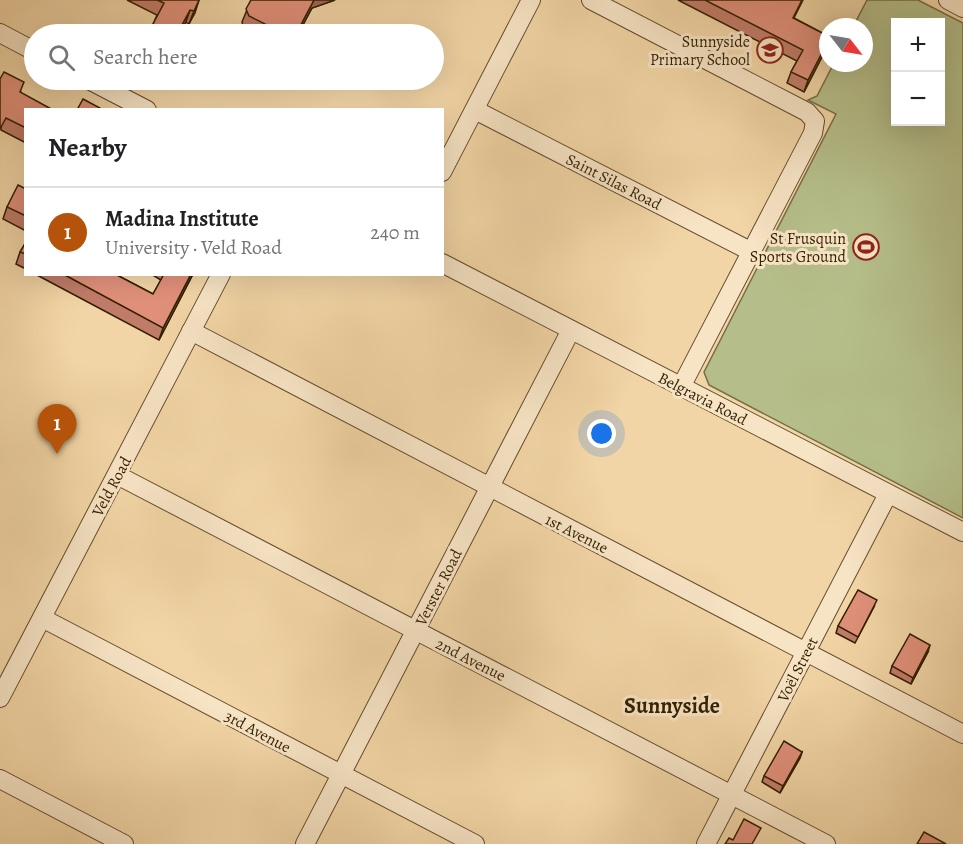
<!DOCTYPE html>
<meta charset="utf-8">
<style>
:root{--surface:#fff;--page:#f2f2f2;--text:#202124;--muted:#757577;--line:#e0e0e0;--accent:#b45309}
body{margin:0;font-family:Alegreya,serif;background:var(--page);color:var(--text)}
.controls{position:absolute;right:18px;top:18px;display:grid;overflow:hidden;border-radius:0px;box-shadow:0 6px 24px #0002}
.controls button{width:54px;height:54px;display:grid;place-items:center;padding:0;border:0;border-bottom:2px solid var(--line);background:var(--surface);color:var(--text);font:30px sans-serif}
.compass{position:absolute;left:819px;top:18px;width:54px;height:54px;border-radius:50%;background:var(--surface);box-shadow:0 6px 24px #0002;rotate:121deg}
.you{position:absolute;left:602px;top:434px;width:21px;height:21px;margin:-15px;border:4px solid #fff;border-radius:50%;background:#1a73e8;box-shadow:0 0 0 9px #1a73e833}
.badge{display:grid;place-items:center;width:39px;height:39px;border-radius:50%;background:var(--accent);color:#fff;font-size:20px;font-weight:700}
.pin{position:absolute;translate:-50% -50px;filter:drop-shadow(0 2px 3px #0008)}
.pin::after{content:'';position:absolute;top:32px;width:21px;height:18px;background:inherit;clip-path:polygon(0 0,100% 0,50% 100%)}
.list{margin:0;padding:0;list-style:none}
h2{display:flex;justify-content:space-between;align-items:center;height:78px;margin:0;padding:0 24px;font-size:26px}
h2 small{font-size:20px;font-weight:400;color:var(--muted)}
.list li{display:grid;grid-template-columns:39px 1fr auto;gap:18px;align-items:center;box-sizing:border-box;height:90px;padding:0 24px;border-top:2px solid var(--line)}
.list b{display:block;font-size:22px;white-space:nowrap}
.list p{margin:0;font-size:20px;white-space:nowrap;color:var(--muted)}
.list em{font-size:20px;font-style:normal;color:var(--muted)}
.icon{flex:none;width:33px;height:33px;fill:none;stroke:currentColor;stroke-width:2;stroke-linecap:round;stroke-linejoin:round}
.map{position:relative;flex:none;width:963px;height:844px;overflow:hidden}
.search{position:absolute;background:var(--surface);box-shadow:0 6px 24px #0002;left:24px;top:24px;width:420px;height:66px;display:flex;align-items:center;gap:15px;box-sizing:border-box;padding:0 21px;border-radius:33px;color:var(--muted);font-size:22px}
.panel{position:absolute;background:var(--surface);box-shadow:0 6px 24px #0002;left:24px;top:108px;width:420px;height:168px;border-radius:0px}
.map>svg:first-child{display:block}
</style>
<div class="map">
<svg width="963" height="844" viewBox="0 0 963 844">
<rect width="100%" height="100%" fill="#f2d5a6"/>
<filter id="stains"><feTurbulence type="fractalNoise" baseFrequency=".00333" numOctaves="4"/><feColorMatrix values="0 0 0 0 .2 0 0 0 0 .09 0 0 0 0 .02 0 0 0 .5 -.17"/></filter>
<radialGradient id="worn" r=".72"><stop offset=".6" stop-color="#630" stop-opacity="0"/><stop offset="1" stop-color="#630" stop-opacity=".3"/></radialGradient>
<path fill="#b5be8a" stroke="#746e46" stroke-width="1.5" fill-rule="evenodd" d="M867,0H918L963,23V518L709,385L704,372L836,114L808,100L817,96L834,63H864V27H853ZM896,22H940V122H896Z"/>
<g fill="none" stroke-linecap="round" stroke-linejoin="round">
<g stroke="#634c2b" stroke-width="20">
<g id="minor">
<polyline points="591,0 807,112 815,121 813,133 681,387"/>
<polyline points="948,0 963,8"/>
<polyline points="0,33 34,51"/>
<polyline points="89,80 147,110"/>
<polyline points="475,110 752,252"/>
<polyline points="442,172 531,0"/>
<polyline points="442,263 963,532"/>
<polyline points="191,331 963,734"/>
<polyline points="117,475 826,844"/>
<polyline points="42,618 475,844"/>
<polyline points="0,698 221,274"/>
<polyline points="0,779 124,844"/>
<polyline points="305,844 571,330"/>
<polyline points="706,844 888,494"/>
</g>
</g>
<use href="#minor" stroke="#f7e4c5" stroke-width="18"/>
</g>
<g fill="#c17c69" stroke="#331f02" stroke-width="1.5">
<polygon points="127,0 199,0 189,24 186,22 179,34 149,34 157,15"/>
<polygon points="251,0 335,0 312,8 298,34 255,34 244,29 242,22"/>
<polygon points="678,0 803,0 794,18 828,36 828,43 826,49 804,92 787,83 791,72 797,61"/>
<polygon points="0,79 21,92 26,110 26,143 1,130"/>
<polygon points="26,189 26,231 3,219 7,207"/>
<polygon points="26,242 26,269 16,264 20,252"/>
<polygon points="35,274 115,274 153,294 161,280 151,274 193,274 159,340"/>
<polygon points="874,607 855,643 836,633 838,626"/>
<polygon points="928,652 911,684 890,673 892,666"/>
<polygon points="802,752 800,758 780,793 762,782 764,776"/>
</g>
<g fill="#9d6555" stroke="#331f02" stroke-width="1.5">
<polygon points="199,0 195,13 189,24 194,11"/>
<polygon points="314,0 335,0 312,8 298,34 296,34"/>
<polygon points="190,10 186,22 179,34 177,34"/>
<polygon points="828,41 826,49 804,92 808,80"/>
<polygon points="191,274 193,274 159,340 163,328"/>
<polygon points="930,645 928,652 911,684 913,678"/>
<polygon points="802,752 800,758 780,793 783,786"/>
</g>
<g fill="#e0907a" stroke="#331f02" stroke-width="1.5">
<polygon points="157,0 199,0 194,11 190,10 177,34 174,34 153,24 164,3"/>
<polygon points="251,0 314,0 296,34 278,34 277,30 249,16 246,9"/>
<polygon points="705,0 802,0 793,18 828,36 828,41 808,80 791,72 803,50"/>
<polygon points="4,72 24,82 20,92 53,110 26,110 26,128 6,118 0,129 0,79"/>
<polygon points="83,99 100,108 99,110 77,110"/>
<polygon points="18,185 26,189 26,216 7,207"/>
<polygon points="26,242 26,254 20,252"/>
<polygon points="63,274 115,274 153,294 164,274 191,274 163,328"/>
<polygon points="858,590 877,600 858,637 838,626"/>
<polygon points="910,634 930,645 913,678 892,666"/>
<polygon points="784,741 802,752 783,786 764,776"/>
<polygon points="744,819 761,828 752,844 725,844 729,838 733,840"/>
<polygon points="924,832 946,844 917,844"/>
</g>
<defs>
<g id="school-ring" transform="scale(1.35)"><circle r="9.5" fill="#f7e4c5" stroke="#8f2418" stroke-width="1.5"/><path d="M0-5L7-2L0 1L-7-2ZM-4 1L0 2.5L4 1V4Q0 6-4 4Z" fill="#8f2418"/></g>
<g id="stadium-ring" transform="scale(1.35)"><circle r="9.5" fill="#f7e4c5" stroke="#8f2418" stroke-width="1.5"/><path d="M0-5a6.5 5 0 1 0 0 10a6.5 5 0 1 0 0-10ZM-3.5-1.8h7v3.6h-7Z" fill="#8f2418"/></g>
</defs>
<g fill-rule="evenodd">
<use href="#school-ring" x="770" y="50"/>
<use href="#stadium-ring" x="866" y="247"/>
</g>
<g text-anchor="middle" stroke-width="6" stroke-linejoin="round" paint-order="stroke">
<g font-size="16" fill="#331f02" stroke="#f7e4c5" text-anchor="end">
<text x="750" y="47">Sunnyside<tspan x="750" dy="18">Primary School</tspan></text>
<text x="846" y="244">St Frusquin<tspan x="846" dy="18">Sports Ground</tspan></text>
</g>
<g font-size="16" fill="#331f02" stroke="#f7e4c5">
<text transform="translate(614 181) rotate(27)" y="6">Saint Silas Road</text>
<text transform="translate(703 398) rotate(27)" y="6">Belgravia Road</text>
<text transform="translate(111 486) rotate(-62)" y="6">Veld Road</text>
<text transform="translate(577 533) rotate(27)" y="6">1st Avenue</text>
<text transform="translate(438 587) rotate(-63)" y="6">Verster Road</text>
<text transform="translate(471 659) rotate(27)" y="6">2nd Avenue</text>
<text transform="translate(797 669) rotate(-63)" y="6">Voël Street</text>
<text transform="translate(258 731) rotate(28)" y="6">3rd Avenue</text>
</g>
<g font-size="22" font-weight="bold" fill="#331f02" stroke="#f7e4c5">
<text x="672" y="713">Sunnyside</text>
</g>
</g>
<rect width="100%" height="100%" filter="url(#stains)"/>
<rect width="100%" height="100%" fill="url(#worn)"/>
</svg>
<div class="controls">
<button>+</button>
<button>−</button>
</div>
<svg class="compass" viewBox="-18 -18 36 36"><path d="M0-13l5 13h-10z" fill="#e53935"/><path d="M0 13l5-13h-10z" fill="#757577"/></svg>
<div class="you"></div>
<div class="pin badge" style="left:57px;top:454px">1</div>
<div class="search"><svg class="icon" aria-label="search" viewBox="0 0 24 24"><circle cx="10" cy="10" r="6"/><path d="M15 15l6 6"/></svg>Search here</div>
<section class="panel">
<h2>Nearby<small></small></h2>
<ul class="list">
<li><span class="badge">1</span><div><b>Madina Institute</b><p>University · Veld Road</p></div><em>240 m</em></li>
</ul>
</section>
</div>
